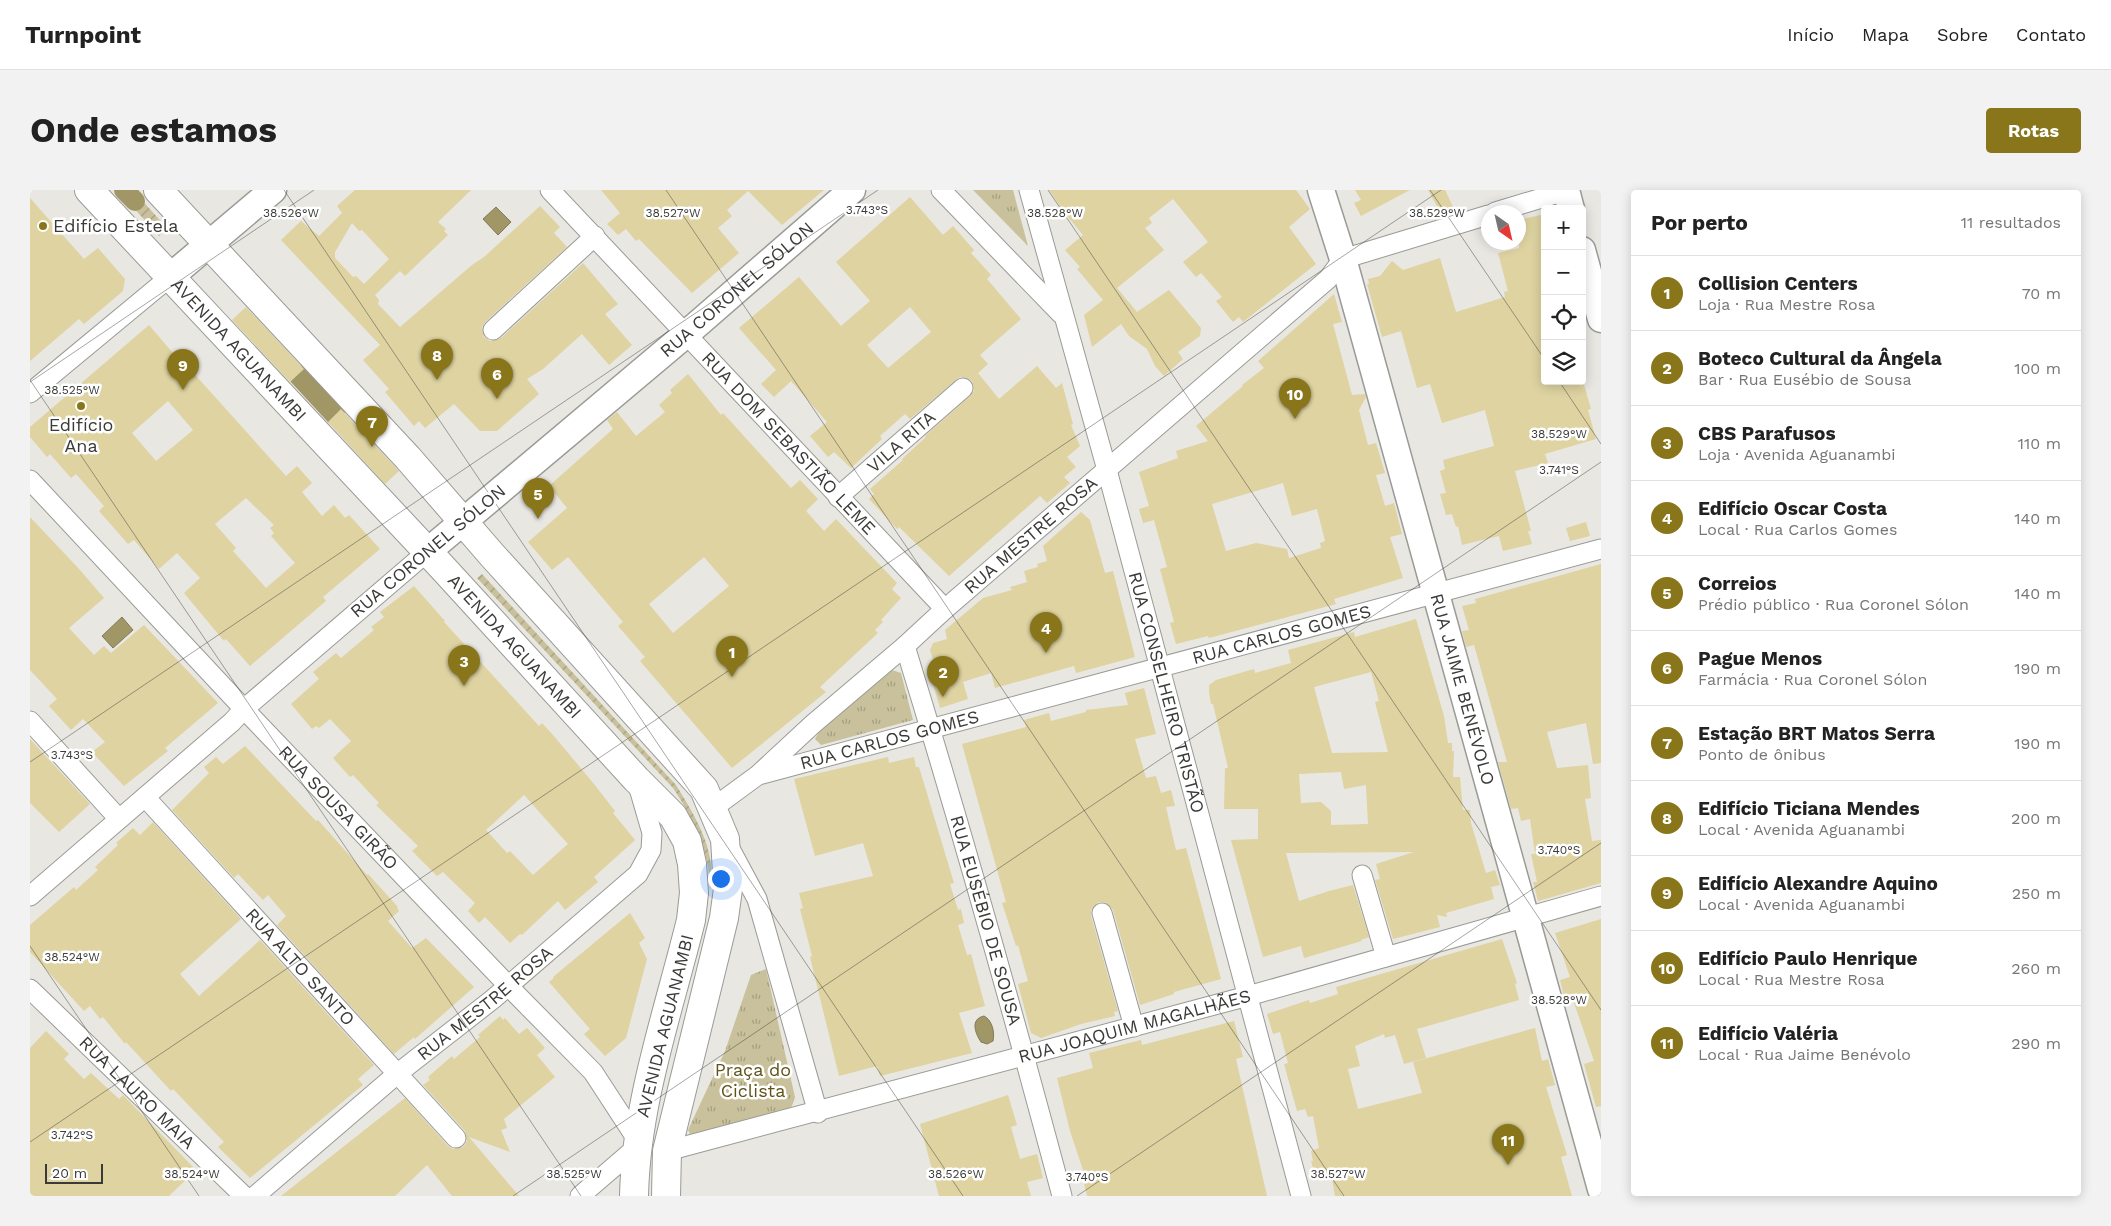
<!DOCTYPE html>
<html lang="pt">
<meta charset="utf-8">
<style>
:root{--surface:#fff;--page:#f2f2f2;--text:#222;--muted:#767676;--line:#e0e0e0;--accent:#89761a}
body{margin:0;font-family:"Work Sans",sans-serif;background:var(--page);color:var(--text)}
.controls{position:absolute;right:15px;top:15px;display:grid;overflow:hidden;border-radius:5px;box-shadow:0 2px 12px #0003}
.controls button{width:45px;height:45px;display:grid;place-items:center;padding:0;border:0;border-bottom:1px solid var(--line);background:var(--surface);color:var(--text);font:25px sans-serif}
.compass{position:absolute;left:1451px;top:15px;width:45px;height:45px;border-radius:50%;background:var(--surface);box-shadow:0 2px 12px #0003;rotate:146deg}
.scale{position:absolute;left:15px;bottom:12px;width:58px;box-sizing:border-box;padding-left:5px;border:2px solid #3a3a38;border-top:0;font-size:14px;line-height:18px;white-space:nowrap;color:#3a3a38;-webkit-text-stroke:4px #fff;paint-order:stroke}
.you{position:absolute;left:690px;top:688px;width:18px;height:18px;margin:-12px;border:4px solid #fff;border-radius:50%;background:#1a73e8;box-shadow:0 0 0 8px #1a73e833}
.badge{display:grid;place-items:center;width:32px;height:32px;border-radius:50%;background:var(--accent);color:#fff;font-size:16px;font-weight:700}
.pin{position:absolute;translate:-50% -41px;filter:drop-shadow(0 1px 2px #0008)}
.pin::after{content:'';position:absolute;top:26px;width:18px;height:15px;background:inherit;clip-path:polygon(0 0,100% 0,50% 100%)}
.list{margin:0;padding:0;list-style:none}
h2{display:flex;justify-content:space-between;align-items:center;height:65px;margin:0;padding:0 20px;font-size:21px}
h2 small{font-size:16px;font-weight:400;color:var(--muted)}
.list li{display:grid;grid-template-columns:32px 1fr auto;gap:15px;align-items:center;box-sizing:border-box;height:75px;padding:0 20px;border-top:1px solid var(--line)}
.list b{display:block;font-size:19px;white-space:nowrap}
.list p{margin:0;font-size:16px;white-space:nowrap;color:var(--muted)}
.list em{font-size:16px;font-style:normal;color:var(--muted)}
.icon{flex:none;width:28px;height:28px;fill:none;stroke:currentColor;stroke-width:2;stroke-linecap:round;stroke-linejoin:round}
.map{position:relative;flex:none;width:1571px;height:1006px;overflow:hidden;border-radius:5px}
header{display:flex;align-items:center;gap:30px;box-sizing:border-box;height:70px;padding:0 25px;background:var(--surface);border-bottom:1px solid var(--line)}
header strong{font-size:24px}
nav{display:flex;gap:28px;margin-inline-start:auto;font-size:18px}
.intro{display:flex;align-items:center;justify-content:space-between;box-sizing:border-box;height:120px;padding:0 30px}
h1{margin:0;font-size:35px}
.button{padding:12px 22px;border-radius:5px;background:var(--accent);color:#fff;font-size:18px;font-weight:700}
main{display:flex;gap:30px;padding:0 30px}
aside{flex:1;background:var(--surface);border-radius:5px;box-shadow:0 2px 12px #0003}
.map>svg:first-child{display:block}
</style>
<header>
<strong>Turnpoint</strong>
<nav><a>Início</a><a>Mapa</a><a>Sobre</a><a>Contato</a></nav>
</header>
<div class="intro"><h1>Onde estamos</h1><a class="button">Rotas</a></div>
<main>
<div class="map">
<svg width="1571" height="1006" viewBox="0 0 1571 1006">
<defs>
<pattern id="grass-tufts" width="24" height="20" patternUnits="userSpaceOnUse" patternTransform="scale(1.25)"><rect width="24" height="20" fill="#c9c19c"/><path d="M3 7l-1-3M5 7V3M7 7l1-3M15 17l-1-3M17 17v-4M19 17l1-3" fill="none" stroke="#a49e80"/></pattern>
<pattern id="garden-furrows" width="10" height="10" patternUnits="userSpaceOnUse" patternTransform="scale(1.25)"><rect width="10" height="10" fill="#c9c19c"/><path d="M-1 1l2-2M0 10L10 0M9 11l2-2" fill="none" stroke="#a49e80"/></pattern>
</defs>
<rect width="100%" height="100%" fill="#e8e7e2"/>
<g fill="url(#grass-tufts)">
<polygon points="943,0 983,0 998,56"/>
<polygon points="862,480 871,483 883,530 791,555 785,549 789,542"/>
<path d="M736,779L765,907C763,915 761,919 754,924L660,944L658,940L695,861L721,785Z"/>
</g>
<g fill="url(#garden-furrows)">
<polygon points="109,7 137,38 129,46 101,15"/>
<path d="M452,384L646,595C665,626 688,662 680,700C680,662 664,629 643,598L447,388Z"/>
</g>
<g fill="#a19666" stroke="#827a58">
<polygon points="466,17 481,32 468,45 453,29"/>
<polygon points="92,427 103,440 83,458 72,446"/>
<path d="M954,826C962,830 965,842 963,851L957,854L951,852C945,843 940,829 954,826Z"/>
</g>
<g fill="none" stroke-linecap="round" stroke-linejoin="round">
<g stroke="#a19666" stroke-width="20">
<polyline points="94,0 105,11"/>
<polyline points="268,185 305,225"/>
</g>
</g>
<g fill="#ded3a1" fill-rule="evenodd">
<path d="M325,0H441L408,32L416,39L414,41L418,45L375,86L370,81L345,105L349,110L348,114L370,137L442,75L454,67L510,16L530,37L524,43L537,57L455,132L452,137L454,147L460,151L471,148L553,73L588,114L575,124L602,155L579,175L552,144L513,179L497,189L509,204L467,241H450L424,214L395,238L389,231L384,236L355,202L359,199L333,170L350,155L251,50L271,31L289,46L312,23L307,16ZM322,33L329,41L332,40L359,69L334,94L326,86L323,87L305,68V62Z"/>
<polygon points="571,0 794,0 752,35 718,1 697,20 702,26 688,38 709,63 662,103 609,49 606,51 596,39 588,45 577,34 590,23"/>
<polygon points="1019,0 1266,0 1280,19 1259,37 1286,74 1213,132 1209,127 1203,132 1186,111 1192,107 1171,83 1166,87 1153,72 1178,52 1143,9 1119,28 1122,33 1115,38 1134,60 1087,98 1107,122 1139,100 1171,138 1170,146 1148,162 1153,169 1134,186 1125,176 1117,159 1099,146 1091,134 1062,157 1054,125 1073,110 1047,79 1050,77 1035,60 1053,45 1033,21"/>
<polygon points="1325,0 1380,0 1331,26 1324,13 1331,10"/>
<polygon points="1398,0 1415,0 1426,23 1413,27"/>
<path d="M880,7L913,45L923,36L944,60L941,63L961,85L957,89L991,129L950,165L958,174L948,183L969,209L1007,176L1026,198L1032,193L1043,234L1041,235L1050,256L1037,267L1046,277L1034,287L1040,293L1017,313L1010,306L919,386L869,337L867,339L839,309L844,304L840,299L873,270L872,269L896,247L895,246L940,206L944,201L942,191L937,188L930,187L880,229L875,224L850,246L852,249L821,278L804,262L798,267L780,246L797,232L761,191L744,207L731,194L746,180L709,138L769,87L811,136L840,111L806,72ZM880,117L901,142L858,178L837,155Z"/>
<polygon points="0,8 54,69 68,58 95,89 93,101 54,134 49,129 0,171"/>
<polygon points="1515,24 1515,191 1553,191 1561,219 1558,220 1566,249 1515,264 1518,273 1485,281 1501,341 1498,341 1502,354 1473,361 1469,346 1432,355 1428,336 1426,337 1422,324 1416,325 1410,304 1416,303 1410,281 1415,279 1413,270 1464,256 1455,220 1412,233 1400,194 1387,198 1371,141 1352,147 1337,94 1339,94 1338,89 1350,86 1362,71 1373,80 1410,68 1426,122 1475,107 1474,102 1478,101 1468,63 1489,58 1488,30"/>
<path d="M1304,104L1312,132L1303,134L1322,205L1335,204L1336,207L1329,220L1338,255L1346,253L1355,283L1346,285L1355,316L1364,313L1372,344L1360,347L1373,388L1304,409L1306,414L1179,448L1178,446L1146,454L1140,433L1144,432L1130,379L1137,377L1124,330L1113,333L1109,319L1119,316L1109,282L1148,268L1146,261L1178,251L1166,236L1213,196L1212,195L1234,178L1228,171ZM1253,293L1262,326L1287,319L1295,351L1290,353L1291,358L1259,368L1257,359L1226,353L1196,361L1182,314Z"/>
<polygon points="216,117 274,179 260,192 202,130"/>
<path d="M119,135L148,169L150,168L256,286L267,276L282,293L272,302L292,326L304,315L315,328L319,325L350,359L293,407L296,411L220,476L196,449L194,451L154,403L170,388L147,363L129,379L104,350L98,354L69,321L74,316L46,284L41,288L20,264L17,267L0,247V237ZM138,211L163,240L126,271L102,243ZM216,308L244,335L240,338L244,343L241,346L265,373L236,398L203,361L206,358L185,334Z"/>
<path d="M658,184L691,225L693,223L761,298L770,290L788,309L776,321L794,341L806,329L867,393L862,399L871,408L851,430L853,432L845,440L848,443L790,497L796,502L702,578L610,471L615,467L588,436L593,432L538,367L522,380L498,352L537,318L519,296L583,239L577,230L587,222L606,246L635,222L629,215L642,203L640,200ZM674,367L699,396L643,443L619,414Z"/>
<polygon points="311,219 369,281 355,294 298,232"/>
<polygon points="1051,322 1060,330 1075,383 1083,381 1105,467 1046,483 1044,476 965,498 961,483 933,492 938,509 910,518 901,488 908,486 900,460 903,453 917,449 915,440 953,408 982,400 980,397 997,392 994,381 1008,377 1007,374 1017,371 1013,356"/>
<polygon points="0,327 50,380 74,408 39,438 64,465 74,456 81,463 114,435 188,513 135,558 138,561 94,596 62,562 75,552 53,529 41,540 19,516 27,509 0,480"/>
<polygon points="1556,332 1560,346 1540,351 1536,338"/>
<polygon points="1571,374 1571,573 1563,574 1556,533 1517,542 1527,578 1558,575 1561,608 1555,609 1562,651 1571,650 1571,693 1508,711 1503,692 1507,692 1501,664 1505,664 1500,629 1491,631 1488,618 1481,619 1468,572 1477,572 1444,455 1436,457 1432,441 1439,440 1432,416 1446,413 1445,409"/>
<path d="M384,396L415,431L414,432L509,536L512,533L523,545L564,594L585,621L583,623L605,650L564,687L568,692L535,720L528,711L492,745L490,744L480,753L455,727L449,733L438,721L445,713L413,682L407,686L382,661L388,656L346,615L349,613L323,585L320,587L303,568L321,551L300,529L289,538L286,536L282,539L261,514L289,489L283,482L306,463L311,468L344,440L341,437L354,427L350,422ZM494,605L538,654L503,685L480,661L477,663L456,640Z"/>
<path d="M1386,429L1414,526L1418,553H1422V561H1424L1423,587H1430L1433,620H1440L1441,633L1456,683L1465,680L1470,695L1461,697L1464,709L1416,723L1417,727L1407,725L1410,737L1363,749L1345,690L1350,689L1346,674L1384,662L1256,663L1269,711L1299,701L1323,695L1339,747L1331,750L1332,751L1274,768L1271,756L1233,767L1201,650L1228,649V619H1194L1195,578H1198L1183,514H1181L1179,502V495L1186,490L1224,479L1225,483L1261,473L1258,460L1324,442L1325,447ZM1341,482L1349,511L1345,512L1358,562L1302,563L1284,497ZM1311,582L1314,599L1336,595L1338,634L1301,635V621L1291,612L1271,613L1269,584Z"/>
<polygon points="1114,498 1126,544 1105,549 1116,588 1126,586 1131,603 1141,600 1145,616 1136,617 1144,652 1146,660 1156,658 1191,789 1144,802 1144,804 1110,815 1083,720 1075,712 1069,712 1061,720 1061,726 1088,821 1084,822 1085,826 1051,834 1011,848 1001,843 988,794 998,791 988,755 986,756 972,713 976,712 932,554 996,537 994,530 1019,523 1021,531 1056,522 1056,520 1098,515 1095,503"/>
<polygon points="0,549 60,614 29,642 0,613"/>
<polygon points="215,556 286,631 288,630 337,685 338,684 368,717 367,718 369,721 358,731 382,758 396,748 444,797 385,849 384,847 364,864 247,735 256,726 238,705 233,710 208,684 204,688 142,620 179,583 174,577 186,567 193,574"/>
<polygon points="858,567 859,573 884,567 886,577 889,577 924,693 920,694 928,720 931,719 934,733 928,735 937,765 941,764 955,816 929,823 942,863 850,886 847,876 809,886 780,767 782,766 770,719 773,718 769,703 843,686 833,653 785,666 764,589"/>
<polygon points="123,632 211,729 150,784 169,806 230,750 344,875 328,889 333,895 220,988 188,957 194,952 143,899 141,901 96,852 95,854 73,827 70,829 60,816 54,821 0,762 0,735 44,697 46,700 68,680 65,677 88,655 86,653 103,638 110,645"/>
<polygon points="600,723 615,748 609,753 617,769 596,848 575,866 554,844 560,839 519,792 524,788 523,787"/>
<polygon points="1571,729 1571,916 1566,917 1554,874 1564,871 1541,804 1534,806 1530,790 1540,787 1525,743"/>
<polygon points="1472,749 1487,793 1485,794 1489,810 1387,839 1396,868 1374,874 1365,845 1355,848 1354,844 1325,856 1330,876 1318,879 1328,919 1392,903 1383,872 1505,838 1512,871 1518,869 1525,895 1516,897 1537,965 1531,967 1542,1006 1305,1006 1301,984 1286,988 1281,971 1283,971 1281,961 1289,958 1283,926 1278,927 1275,919 1267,921 1254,874 1258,873 1250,842 1243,844 1237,824 1279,810 1280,813 1308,804 1306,797"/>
<polygon points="470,826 473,830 475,828 489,844 497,838 515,858 507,865 525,887 474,929 477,938 471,940 480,962 439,947 489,1006 422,1006 397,975 365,1006 251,1006 375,908 418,956 423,959 433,957 437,951 435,941 393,895 400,890 398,887 422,866 424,869 450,847 448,845"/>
<polygon points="1204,831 1213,867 1206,869 1237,1006 1057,1006 1054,993 1057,992 1040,941 1027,888 1063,878 1059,863 1111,850 1112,855"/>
<polygon points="16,841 39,864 34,869 54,889 61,883 89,909 93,905 166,980 139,1006 0,1006 0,858"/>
<polygon points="978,905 987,935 981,937 990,969 1007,964 1013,988 997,992 1001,1006 909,1006 890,934"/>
</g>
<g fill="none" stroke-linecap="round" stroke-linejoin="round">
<g stroke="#9a9a96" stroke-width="21">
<g id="street">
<path id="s1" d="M520,0L915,419"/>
<polyline points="911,0 1031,124"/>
<path id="s2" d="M999,0L1077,280L1271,1006"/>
<polyline points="1465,22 1539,0"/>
<polyline points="463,140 565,46"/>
<polyline points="0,203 140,87"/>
<path id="s3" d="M0,290L214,519L489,807L563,882L608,951"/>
<path id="s4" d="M808,307L933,198"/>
<path id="s5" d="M875,456C931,638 983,822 1032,1006"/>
<polyline points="0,531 89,629"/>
<path id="s6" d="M732,584L1571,359"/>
<path id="s7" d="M115,607L426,948"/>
<path id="s8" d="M683,618L728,585L783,534L875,456L915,419L1298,89L1313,69L1458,25"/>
<polyline points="698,655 727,709 788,923"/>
<polyline points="1332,685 1356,767"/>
<polyline points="0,706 202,532 214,519 397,362"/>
<polyline points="1072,723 1104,837"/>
<path id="s9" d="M0,799L214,1006"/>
<path id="s10" d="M637,961L1218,806L1571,706"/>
<path id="s11" d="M225,1006L367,884L463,809L608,684L621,660L622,643L608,595"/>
<polyline points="550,1006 607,957"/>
</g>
</g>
<g stroke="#9a9a96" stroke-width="29">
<g id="secondary">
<path id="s12" d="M1291,0L1313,69L1571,999"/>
<polyline points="1536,0 1541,19"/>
<polyline points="1552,60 1571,129"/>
<polyline points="140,87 243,0"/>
<path id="s13" d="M397,362L655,145L822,0"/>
</g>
</g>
<g stroke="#9a9a96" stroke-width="30">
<g id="primary">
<path id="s14" d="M59,0L412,377L606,589L643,626L657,651L662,674L664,703L661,730C639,820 606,912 604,1006"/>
<polyline points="128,0 378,268 462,365 674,599 695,649 698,699 694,728 637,961 636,1006"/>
</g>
</g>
<use href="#street" stroke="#fff" stroke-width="19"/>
<use href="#secondary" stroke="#fff" stroke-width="26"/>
<use href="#primary" stroke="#fff" stroke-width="28"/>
</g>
<path fill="none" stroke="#3a3a38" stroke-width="1" stroke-opacity="0.45" d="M254,0L933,1006M636,0L1314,1006M1018,0L1571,820M1400,0L1515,170M0,190L551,1006M1529,191L1571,254M0,192L284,0M0,572L848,0M0,756L169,1006M0,952L1411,0M483,1006L1571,272M1047,1006L1571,653"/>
<g fill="#89761a" stroke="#fff" stroke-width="2">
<circle cx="13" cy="36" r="5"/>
<circle cx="51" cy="216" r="5"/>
</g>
<g text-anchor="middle" stroke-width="5" stroke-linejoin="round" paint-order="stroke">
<g font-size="18" fill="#3a3a38" stroke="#fff" text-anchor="start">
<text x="23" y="42">Edifício Estela</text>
<text x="51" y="241" text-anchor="middle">Edifício<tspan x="51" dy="21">Ana</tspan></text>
</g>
<g font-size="18" fill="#3a3a38" stroke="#fff">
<text dy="6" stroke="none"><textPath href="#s13" startOffset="406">RUA CORONEL SÓLON</textPath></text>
<text dy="6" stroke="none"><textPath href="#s14" startOffset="219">AVENIDA AGUANAMBI</textPath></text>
<text dy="6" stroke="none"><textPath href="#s4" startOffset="84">VILA RITA</textPath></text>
<text dy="6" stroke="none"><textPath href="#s1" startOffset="348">RUA DOM SEBASTIÃO LEME</textPath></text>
<text dy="6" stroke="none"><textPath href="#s8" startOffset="419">RUA MESTRE ROSA</textPath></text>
<text transform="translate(398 361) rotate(-40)" y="6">RUA CORONEL SÓLON</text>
<text dy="6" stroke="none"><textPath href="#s6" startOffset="538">RUA CARLOS GOMES</textPath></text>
<text dy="6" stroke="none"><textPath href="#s14" startOffset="624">AVENIDA AGUANAMBI</textPath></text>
<text dy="6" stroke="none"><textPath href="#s12" startOffset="519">RUA JAIME BENÉVOLO</textPath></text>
<text dy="6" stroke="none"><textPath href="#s2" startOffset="521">RUA CONSELHEIRO TRISTÃO</textPath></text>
<text dy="6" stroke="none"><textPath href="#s6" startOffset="132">RUA CARLOS GOMES</textPath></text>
<text dy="6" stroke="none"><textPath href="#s3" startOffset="450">RUA SOUSA GIRÃO</textPath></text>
<text dy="6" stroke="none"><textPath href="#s5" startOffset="286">RUA EUSÉBIO DE SOUSA</textPath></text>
<text dy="6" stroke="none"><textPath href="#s7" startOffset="230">RUA ALTO SANTO</textPath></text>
<text dy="6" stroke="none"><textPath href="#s11" startOffset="300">RUA MESTRE ROSA</textPath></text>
<text transform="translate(635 836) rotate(-76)" y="6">AVENIDA AGUANAMBI</text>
<text dy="6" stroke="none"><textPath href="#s10" startOffset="484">RUA JOAQUIM MAGALHÃES</textPath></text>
<text dy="6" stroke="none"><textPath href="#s9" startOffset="149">RUA LAURO MAIA</textPath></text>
</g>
<g font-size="18" fill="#60531a" stroke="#fff">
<text x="723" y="886">Praça do<tspan x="723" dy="21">Ciclista</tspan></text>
</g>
</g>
<g font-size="12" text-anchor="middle" fill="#3a3a38" stroke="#fff" stroke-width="5" stroke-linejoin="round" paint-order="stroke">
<text x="837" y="24">3.743°S</text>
<text x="1407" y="27">38.529°W</text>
<text x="643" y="27">38.527°W</text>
<text x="1025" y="27">38.528°W</text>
<text x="261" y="27">38.526°W</text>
<text x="42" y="204">38.525°W</text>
<text x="1529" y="248">38.529°W</text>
<text x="1529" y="284">3.741°S</text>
<text x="42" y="569">3.743°S</text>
<text x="1529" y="664">3.740°S</text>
<text x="42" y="771">38.524°W</text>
<text x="1529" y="814">38.528°W</text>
<text x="42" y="949">3.742°S</text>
<text x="162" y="988">38.524°W</text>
<text x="544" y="988">38.525°W</text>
<text x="926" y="988">38.526°W</text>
<text x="1308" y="988">38.527°W</text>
<text x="1057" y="991">3.740°S</text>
</g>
</svg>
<div class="controls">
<button>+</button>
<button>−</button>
<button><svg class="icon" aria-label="locate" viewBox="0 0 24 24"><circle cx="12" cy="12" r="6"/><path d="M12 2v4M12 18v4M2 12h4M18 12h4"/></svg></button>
<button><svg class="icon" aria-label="layers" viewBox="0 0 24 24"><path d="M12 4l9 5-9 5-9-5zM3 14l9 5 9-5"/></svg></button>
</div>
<svg class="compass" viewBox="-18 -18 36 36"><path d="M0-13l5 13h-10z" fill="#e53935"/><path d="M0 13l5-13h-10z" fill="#767676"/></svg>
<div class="scale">20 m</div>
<div class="you"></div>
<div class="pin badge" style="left:702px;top:487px">1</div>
<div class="pin badge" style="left:913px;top:507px">2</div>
<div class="pin badge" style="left:434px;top:496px">3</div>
<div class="pin badge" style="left:1016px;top:463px">4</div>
<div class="pin badge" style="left:508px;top:329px">5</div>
<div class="pin badge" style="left:467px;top:209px">6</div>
<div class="pin badge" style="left:342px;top:257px">7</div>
<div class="pin badge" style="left:407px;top:190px">8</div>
<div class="pin badge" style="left:153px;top:200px">9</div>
<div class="pin badge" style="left:1265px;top:229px">10</div>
<div class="pin badge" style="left:1478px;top:975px">11</div>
</div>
<aside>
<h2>Por perto<small>11 resultados</small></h2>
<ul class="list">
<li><span class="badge">1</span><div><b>Collision Centers</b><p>Loja · Rua Mestre Rosa</p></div><em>70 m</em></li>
<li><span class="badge">2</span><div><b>Boteco Cultural da Ângela</b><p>Bar · Rua Eusébio de Sousa</p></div><em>100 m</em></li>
<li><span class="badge">3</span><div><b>CBS Parafusos</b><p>Loja · Avenida Aguanambi</p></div><em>110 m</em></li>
<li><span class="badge">4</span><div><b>Edifício Oscar Costa</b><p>Local · Rua Carlos Gomes</p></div><em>140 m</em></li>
<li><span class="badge">5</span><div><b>Correios</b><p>Prédio público · Rua Coronel Sólon</p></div><em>140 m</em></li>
<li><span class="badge">6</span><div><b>Pague Menos</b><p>Farmácia · Rua Coronel Sólon</p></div><em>190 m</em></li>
<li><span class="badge">7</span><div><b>Estação BRT Matos Serra</b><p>Ponto de ônibus</p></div><em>190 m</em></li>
<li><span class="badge">8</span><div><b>Edifício Ticiana Mendes</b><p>Local · Avenida Aguanambi</p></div><em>200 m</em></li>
<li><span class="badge">9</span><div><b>Edifício Alexandre Aquino</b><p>Local · Avenida Aguanambi</p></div><em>250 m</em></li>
<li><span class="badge">10</span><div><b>Edifício Paulo Henrique</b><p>Local · Rua Mestre Rosa</p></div><em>260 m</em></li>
<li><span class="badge">11</span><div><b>Edifício Valéria</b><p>Local · Rua Jaime Benévolo</p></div><em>290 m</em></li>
</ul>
</aside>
</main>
